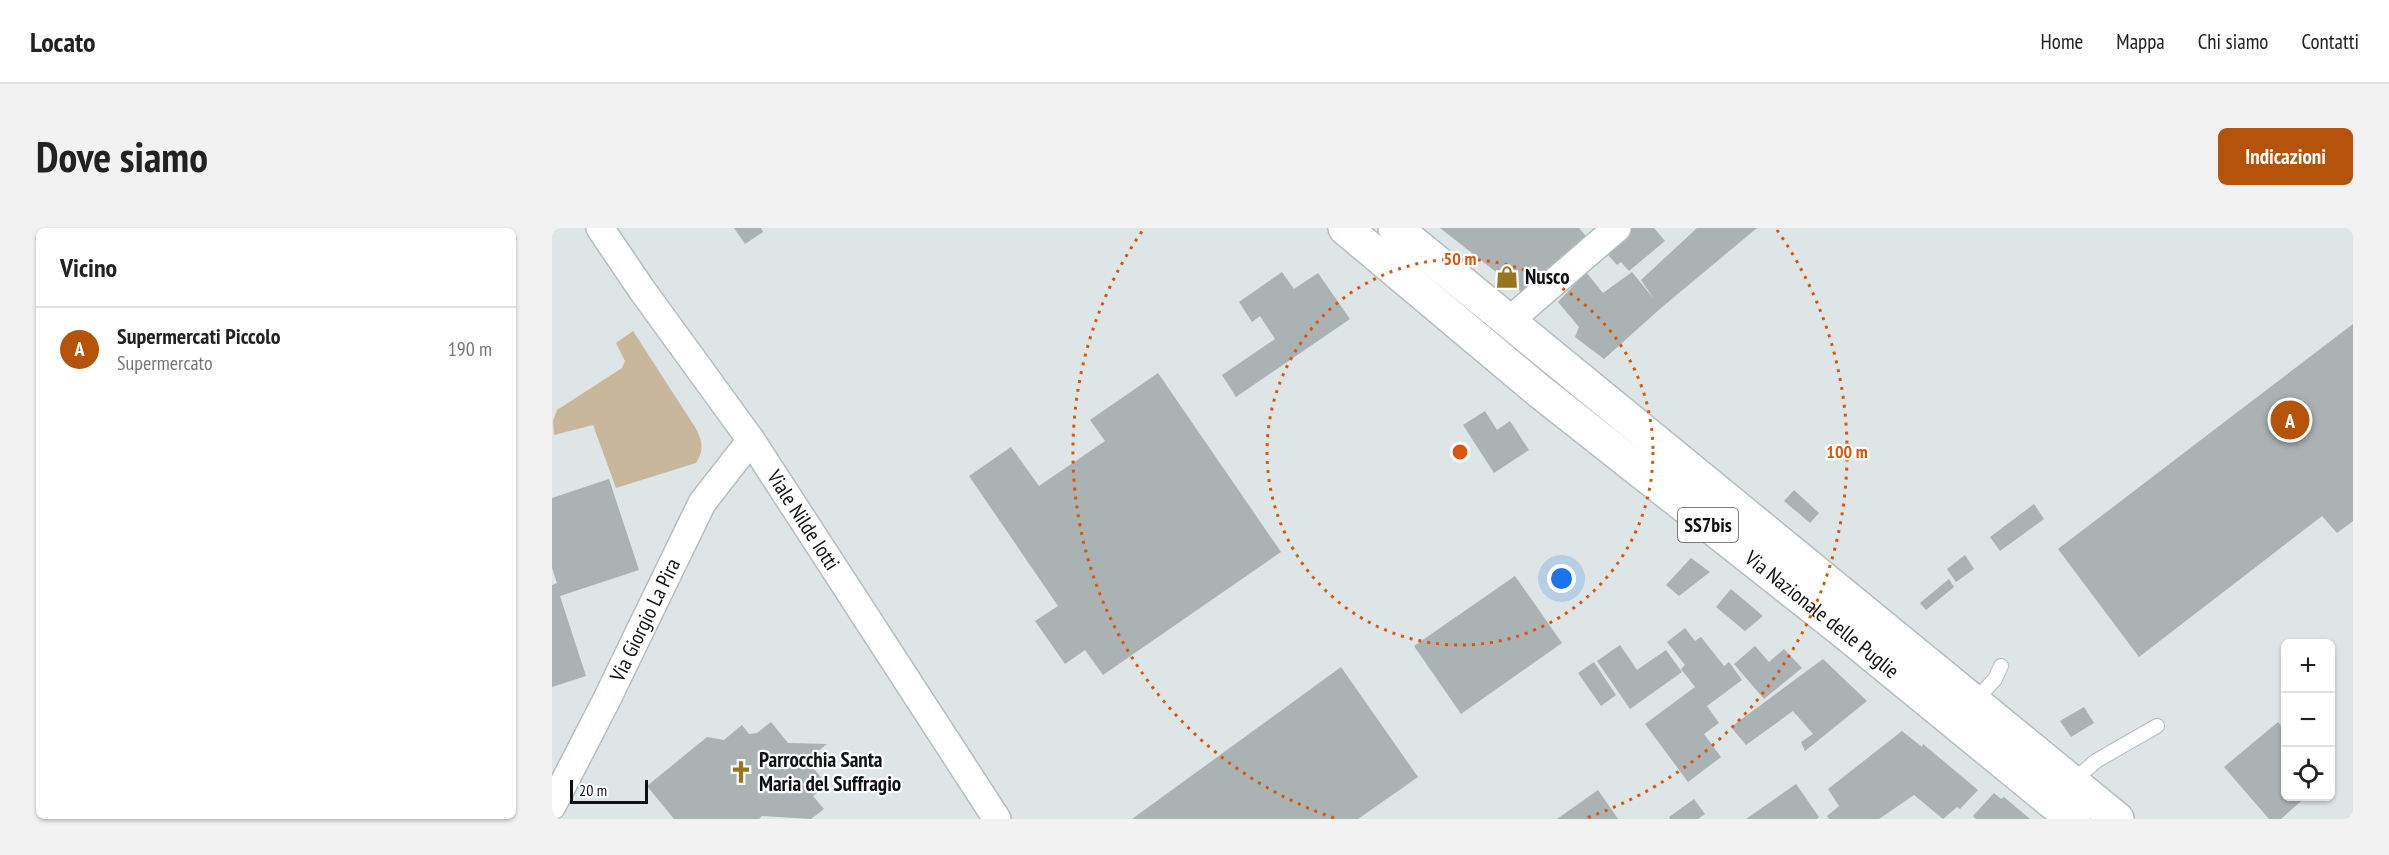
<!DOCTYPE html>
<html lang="it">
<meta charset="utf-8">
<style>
:root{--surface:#fff;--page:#f2f2f2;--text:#222;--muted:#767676;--line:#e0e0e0;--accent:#b45309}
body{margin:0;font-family:"PT Sans Narrow",sans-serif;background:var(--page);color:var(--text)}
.controls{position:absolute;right:18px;bottom:18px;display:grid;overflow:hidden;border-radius:9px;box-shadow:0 2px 4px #0004}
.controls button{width:54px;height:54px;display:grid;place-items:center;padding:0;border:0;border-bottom:2px solid var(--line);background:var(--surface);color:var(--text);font:30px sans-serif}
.scale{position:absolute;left:18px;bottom:15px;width:78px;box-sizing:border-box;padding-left:6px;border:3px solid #0e1011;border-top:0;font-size:16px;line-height:21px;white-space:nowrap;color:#0e1011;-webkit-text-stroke:4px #fff;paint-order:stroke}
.you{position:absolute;left:1010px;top:351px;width:21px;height:21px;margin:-15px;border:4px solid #fff;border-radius:50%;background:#1a73e8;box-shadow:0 0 0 9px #1a73e833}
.badge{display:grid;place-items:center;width:39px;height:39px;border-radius:50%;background:var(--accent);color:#fff;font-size:20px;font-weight:700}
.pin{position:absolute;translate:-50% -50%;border:3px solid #fff;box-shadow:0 2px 6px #0006}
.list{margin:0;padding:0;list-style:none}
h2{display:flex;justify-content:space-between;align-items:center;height:78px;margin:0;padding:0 24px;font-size:26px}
h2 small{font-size:20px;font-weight:400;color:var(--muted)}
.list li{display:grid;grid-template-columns:39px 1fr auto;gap:18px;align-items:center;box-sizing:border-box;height:84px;padding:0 24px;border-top:2px solid var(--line)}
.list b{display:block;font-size:22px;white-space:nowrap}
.list p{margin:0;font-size:20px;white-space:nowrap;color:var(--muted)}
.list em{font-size:20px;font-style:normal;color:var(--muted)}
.icon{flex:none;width:33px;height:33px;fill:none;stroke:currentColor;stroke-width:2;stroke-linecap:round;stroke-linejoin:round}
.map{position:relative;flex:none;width:1801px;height:591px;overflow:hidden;border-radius:9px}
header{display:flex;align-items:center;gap:36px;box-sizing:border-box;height:84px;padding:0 30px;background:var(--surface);border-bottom:2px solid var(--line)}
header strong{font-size:28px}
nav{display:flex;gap:33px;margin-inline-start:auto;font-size:21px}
.intro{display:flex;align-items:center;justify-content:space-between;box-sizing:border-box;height:144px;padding:0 36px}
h1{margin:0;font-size:42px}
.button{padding:15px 27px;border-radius:9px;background:var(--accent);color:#fff;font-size:21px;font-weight:700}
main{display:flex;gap:36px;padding:0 36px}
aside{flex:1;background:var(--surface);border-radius:9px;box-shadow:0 2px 4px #0004}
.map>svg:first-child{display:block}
</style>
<header>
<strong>Locato</strong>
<nav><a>Home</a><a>Mappa</a><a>Chi siamo</a><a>Contatti</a></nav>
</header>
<div class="intro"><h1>Dove siamo</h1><a class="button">Indicazioni</a></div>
<main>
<aside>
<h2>Vicino<small></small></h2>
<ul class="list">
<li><span class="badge">A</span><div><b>Supermercati Piccolo</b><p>Supermercato</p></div><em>190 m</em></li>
</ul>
</aside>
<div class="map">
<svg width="1801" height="591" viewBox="0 0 1801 591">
<rect width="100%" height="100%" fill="#dee5e7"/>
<path fill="#c8b79a" d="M81,103L143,199C150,212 153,222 144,235L64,260L41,197L2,207L1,193L5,182L70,140L73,133L64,115Z"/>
<g fill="#abb2b3">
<polygon points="182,0 209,0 211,4 193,16"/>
<polygon points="888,0 1027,0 1038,13 976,69"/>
<polygon points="1071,0 1102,0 1113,13 1077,43 1069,34 1065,37 1049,19"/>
<polygon points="1145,0 1205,0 1109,80 1052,131 1023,109 1027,99 1006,74 1034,44 1051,65 1080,44 1102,71 1089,52"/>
<polygon points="730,44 742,61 766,45 798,91 684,169 670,147 723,111 708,88 700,94 687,74"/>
<polygon points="1801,96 1801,293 1785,305 1770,288 1587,429 1506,321"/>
<polygon points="606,145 729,324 551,447 533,422 513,436 483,393 506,378 417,248 459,219 487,258 553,213 538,192"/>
<polygon points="933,183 945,202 958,193 977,222 942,245 911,197"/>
<polygon points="57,251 87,342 8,368 34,448 0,459 0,357 5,355 0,340 0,270"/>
<polygon points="1242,262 1267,285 1258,295 1232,273"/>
<polygon points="1482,276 1492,291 1448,323 1438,309"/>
<polygon points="1413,327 1422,341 1404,354 1395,341"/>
<polygon points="1139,330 1158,344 1127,368 1114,357"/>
<polygon points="963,348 1010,415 909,486 862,418"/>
<polygon points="1397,351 1402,359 1374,382 1368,375"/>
<polygon points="1179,361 1211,388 1193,403 1164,379"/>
<polygon points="1133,400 1143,413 1149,409 1172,438 1177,434 1190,452 1155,478 1167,495 1152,506 1169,529 1136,554 1093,496 1143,459 1129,441 1133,437 1115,414"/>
<polygon points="1068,417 1085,442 1114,422 1130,444 1078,481 1045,433"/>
<polygon points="1203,418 1217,434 1232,421 1250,440 1212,471 1182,436"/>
<polygon points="1271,431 1315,473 1253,523 1249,514 1261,506 1241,483 1194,517 1179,499"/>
<polygon points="1042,434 1064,467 1049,478 1026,445"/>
<polygon points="789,439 866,549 806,591 580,591"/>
<polygon points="1532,479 1542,495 1519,509 1508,493"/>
<polygon points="219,494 236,515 275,516 255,532 275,557 261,568 272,581 259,591 210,588 207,591 122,591 95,558 155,509 172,512 190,497 197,506 205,505"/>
<polygon points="1726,494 1734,503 1734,568 1755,568 1729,591 1717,591 1672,539"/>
<polygon points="1350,503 1370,519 1371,516 1426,562 1408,581 1405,579 1391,591 1362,567 1327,591 1277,591 1275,588 1287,578 1276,561"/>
<polygon points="1244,556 1267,589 1265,591 1194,591"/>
<polygon points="1046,562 1066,591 1005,591"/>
<polygon points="1442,565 1449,571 1452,569 1478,591 1424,591 1421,588"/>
<polygon points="1142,571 1153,586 1146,591 1118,591 1117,589"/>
</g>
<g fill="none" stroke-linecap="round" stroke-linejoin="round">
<g stroke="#b6bdbf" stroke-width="16">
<g id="lane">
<polyline points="1422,474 1443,451 1449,438"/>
<polyline points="1520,554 1544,533 1605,498"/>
</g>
</g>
<g stroke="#b6bdbf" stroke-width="30">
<g id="street">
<path id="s1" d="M48,0L90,62L199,212L445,591"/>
<polyline points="957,93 1065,0"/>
<path id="s2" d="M0,578L54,473L150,275L199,212"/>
</g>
</g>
<g stroke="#b6bdbf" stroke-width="36">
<g id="primary">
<path id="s3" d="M793,0L986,162L1295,406L1521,591"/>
<polyline points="843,0 1565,591"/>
</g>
</g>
<use href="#lane" stroke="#fff" stroke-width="14"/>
<use href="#street" stroke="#fff" stroke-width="27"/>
<use href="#primary" stroke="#fff" stroke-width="33"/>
</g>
<g fill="none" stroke="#dd550c" stroke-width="3" stroke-dasharray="3 6">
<circle cx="908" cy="224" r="193"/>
<path d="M782 590A387 387 0 0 1 591 2M1225 2A387 387 0 0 1 1034 590"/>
</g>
<defs>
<g id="shop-bare" transform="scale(1.8)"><path d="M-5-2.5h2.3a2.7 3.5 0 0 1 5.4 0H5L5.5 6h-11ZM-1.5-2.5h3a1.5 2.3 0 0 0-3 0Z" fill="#9b7420" stroke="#fff" stroke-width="2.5" paint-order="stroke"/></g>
<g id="church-bare" transform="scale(1.8)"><path d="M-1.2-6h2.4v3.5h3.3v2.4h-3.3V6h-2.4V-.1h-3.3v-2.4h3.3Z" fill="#9b7420" stroke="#fff" stroke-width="2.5" paint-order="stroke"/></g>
</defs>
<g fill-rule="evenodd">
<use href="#shop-bare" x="955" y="49"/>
<use href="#church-bare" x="189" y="544"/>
</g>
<g text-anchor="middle" stroke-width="4.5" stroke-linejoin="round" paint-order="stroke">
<rect fill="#fff" stroke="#565858" stroke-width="1.5" x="1126" y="280" width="60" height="34" rx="4.5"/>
<g font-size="20" font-weight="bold" fill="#0e1011">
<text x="1156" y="304">SS7bis</text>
</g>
<g font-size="21" font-weight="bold" fill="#0e1011" stroke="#fff" text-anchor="start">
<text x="973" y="56">Nusco</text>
<text x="207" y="539">Parrocchia Santa<tspan x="207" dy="24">Maria del Suffragio</tspan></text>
</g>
<g font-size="21" fill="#0e1011" stroke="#fff">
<text dy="7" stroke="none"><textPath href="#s1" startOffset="356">Viale Nilde Iotti</textPath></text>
<text dy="7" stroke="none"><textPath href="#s3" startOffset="614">Via Nazionale delle Puglie</textPath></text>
<text dy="7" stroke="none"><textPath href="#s2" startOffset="208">Via Giorgio La Pira</textPath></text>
</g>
</g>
<circle cx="908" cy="224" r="9" fill="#dd550c" stroke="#fff" stroke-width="3"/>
<g font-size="18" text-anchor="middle" font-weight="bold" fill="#dd550c" stroke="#fff" stroke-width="4.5" stroke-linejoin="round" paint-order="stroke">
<text x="908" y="37">50 m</text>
<text x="1295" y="230">100 m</text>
</g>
</svg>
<div class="controls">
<button>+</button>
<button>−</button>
<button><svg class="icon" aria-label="locate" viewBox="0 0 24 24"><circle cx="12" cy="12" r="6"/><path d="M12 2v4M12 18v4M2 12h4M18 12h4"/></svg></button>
</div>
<div class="scale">20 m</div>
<div class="you"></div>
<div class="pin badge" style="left:1738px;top:192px">A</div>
</div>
</main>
